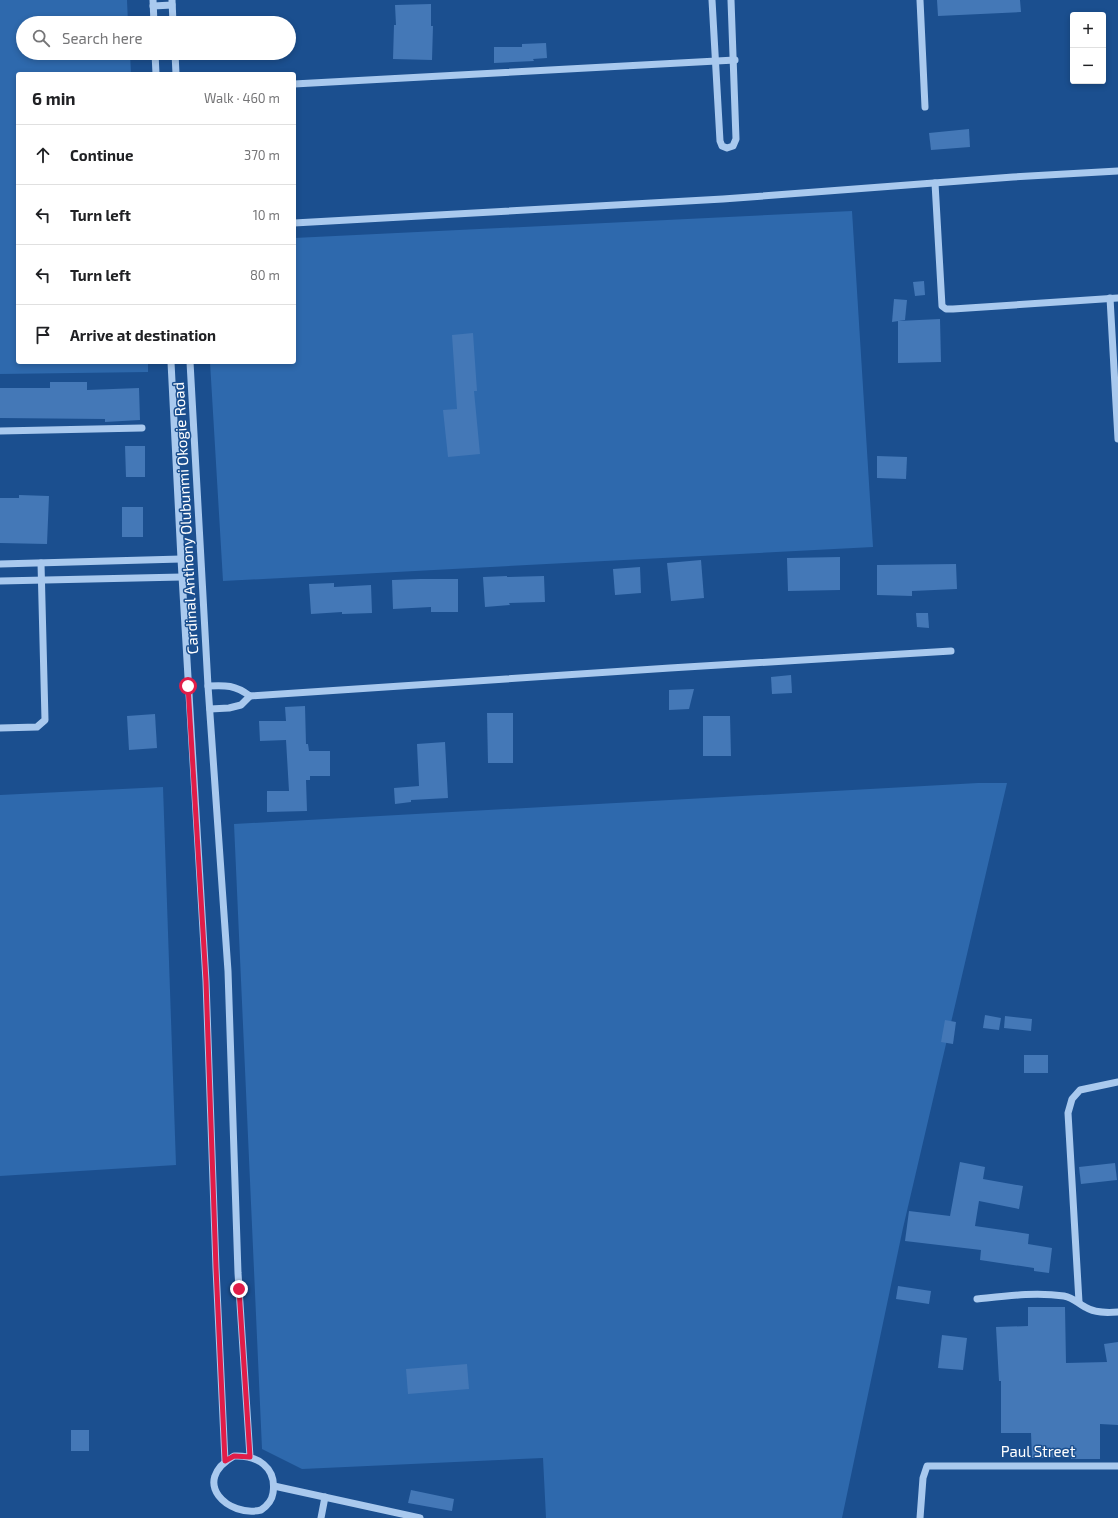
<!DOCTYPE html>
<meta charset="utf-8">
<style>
:root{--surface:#fff;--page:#f6f6f6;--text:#202124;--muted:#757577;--line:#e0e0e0}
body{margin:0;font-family:"Exo 2",sans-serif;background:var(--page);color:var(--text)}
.controls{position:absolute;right:12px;top:12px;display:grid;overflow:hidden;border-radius:4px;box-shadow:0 2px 6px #0003}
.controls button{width:36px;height:36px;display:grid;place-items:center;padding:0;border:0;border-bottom:1px solid var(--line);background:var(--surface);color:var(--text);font:20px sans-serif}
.stop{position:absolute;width:12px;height:12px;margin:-9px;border:3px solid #e11d48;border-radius:50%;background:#fff}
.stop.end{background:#e11d48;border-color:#fff;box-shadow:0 1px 4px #0008}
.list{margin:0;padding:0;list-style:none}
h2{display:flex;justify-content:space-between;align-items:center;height:52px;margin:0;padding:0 16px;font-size:17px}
h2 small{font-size:13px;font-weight:400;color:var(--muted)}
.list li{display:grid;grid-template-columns:26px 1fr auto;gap:12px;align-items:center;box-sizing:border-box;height:60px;padding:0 16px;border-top:1px solid var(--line)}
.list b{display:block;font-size:15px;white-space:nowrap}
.list em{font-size:13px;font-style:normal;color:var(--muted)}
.icon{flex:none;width:22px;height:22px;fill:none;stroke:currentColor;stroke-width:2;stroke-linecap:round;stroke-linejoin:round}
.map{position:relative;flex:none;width:1118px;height:1518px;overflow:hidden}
.search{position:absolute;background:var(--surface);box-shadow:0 2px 6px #0003;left:16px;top:16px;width:280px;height:44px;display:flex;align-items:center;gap:10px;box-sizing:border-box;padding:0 14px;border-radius:22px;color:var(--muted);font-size:15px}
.panel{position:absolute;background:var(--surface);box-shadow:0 2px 6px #0003;left:16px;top:72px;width:280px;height:292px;border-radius:4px}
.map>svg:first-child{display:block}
</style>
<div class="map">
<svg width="1118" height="1518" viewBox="0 0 1118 1518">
<rect width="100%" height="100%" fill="#1b4f8f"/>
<g fill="#2e69ad">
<polygon points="0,0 127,0 128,23 23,23 23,53 130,53 131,74 18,74 18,362 148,362 148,372 0,374"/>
<polygon points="852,211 873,547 223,581 210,362 294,362 294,238"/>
<polygon points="978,783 1007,783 903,1228 842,1518 546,1518 543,1458 302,1469 262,1449 234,824"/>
<polygon points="163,787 176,1165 0,1176 0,795"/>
</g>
<g fill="#4478b7">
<polygon points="937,0 1020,0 1021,12 938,16"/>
<polygon points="431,4 431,26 433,26 432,60 393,59 394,25 396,25 395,5"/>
<polygon points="546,43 547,58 533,59 534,61 494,63 494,47 522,47 522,44"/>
<polygon points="969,129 970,147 931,150 929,133"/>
<polygon points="924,281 925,295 915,296 913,282"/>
<polygon points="894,299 907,300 905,320 892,322"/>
<polygon points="940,319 941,362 898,363 898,321"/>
<polygon points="473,333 477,391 474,391 480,454 448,457 443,410 457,409 452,335"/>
<polygon points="50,382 87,382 87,390 139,388 140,420 105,422 105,419 0,418 0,388 50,388"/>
<polygon points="125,446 145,446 145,477 126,477"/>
<polygon points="877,456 907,457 906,479 877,478"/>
<polygon points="19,495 49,496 47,544 0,543 0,498 19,498"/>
<rect x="122" y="507" width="21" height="30"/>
<polygon points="840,557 840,590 788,591 787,558"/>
<polygon points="701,560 704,598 671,601 667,563"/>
<polygon points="956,564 957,589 912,591 912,596 877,595 877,565"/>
<polygon points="640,567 641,593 615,595 613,569"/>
<polygon points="507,576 507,577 544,576 545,602 509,603 510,605 485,607 483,577"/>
<polygon points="420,579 458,579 458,612 431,612 431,607 393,609 392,580"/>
<polygon points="334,583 334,587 371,585 372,613 342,614 342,612 311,614 309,584"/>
<polygon points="916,613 928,613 929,628 917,627"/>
<polygon points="791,675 792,693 772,694 771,677"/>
<polygon points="694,689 689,709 669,710 669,690"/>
<polygon points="305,706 306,744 308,744 309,751 330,751 330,776 310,776 310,780 306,780 307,811 267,812 267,791 289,791 286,740 260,741 259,721 286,721 285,707"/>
<polygon points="487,713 513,713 513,763 488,763"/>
<polygon points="155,714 157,748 129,750 127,716"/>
<polygon points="703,716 730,716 731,756 703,756"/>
<polygon points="445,742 448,798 411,800 411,802 395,804 394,788 419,786 417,744"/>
<polygon points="985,1015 1001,1018 999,1030 983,1028"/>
<polygon points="1005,1016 1032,1019 1031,1031 1004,1028"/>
<polygon points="945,1020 956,1022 953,1044 941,1042"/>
<rect x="1024" y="1055" width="24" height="18"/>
<polygon points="960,1162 985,1167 983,1179 1023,1186 1019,1209 979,1201 975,1226 1029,1234 1028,1244 1052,1248 1049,1273 1034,1271 1034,1268 980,1260 981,1250 905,1241 909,1211 950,1216"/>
<polygon points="1115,1163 1117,1180 1081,1184 1079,1167"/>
<polygon points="898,1286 931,1291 929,1304 896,1299"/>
<polygon points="1028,1307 1065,1307 1066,1363 1107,1362 1104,1344 1118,1342 1118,1425 1100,1424 1100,1459 1071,1459 1071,1457 1032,1458 1031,1433 1001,1433 1001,1381 999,1381 996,1327 1028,1326"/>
<polygon points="942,1335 967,1338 963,1370 938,1368"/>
<polygon points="467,1364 469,1389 408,1394 406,1369"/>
<rect x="71" y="1430" width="18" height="21"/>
<polygon points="411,1490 454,1499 452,1511 408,1503"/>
</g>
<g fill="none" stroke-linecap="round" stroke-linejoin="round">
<g stroke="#a9c9ee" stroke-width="7">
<polyline points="153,0 154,23"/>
<polyline points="172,0 173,23"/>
<polyline points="712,0 720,141 722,146 727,148 733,146 736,139 731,0"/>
<polyline points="920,0 925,107"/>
<polyline points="153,6 172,5"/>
<polyline points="155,53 156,74"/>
<polyline points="175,53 176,74"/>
<polyline points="294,84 735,60"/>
<polyline points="935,183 942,306 946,309 953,309 1118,298"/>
<polyline points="294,223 723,199 1013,177 1118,171"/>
<polyline points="1110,298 1118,439"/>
<polyline points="171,362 181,559 206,981 216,1268 225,1461"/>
<polyline points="190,362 208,686 228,971 238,1273 250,1457"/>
<polyline points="0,431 142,428"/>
<polyline points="0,564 181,559"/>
<polyline points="0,581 182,577"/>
<path d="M208,686C226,685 235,685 250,696L670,668L951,651"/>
<polyline points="210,709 229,708 241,705 250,696"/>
<polyline points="0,728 37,727 45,720 41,563"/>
<path d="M977,1299C1006,1296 1035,1292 1064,1296C1074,1298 1077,1303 1085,1307C1095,1313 1106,1313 1118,1312"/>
<polyline points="1079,1302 1068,1113 1072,1099 1080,1090 1118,1082"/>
<path d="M234,1456C257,1455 277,1467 273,1493C272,1500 267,1506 261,1510C229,1518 189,1482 234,1456Z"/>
<polyline points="274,1486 420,1518"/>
<polyline points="321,1518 325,1497"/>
<polyline points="920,1518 923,1478 927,1466 1118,1466"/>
</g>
</g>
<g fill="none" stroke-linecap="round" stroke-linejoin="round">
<polyline stroke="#e11d48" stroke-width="5" points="188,686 206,981 216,1268 225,1461 234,1456 250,1457 239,1289"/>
</g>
<g text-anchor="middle" stroke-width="3" stroke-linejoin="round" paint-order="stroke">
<g font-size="15" fill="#fff" stroke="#1b4f8f">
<text transform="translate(186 518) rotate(-93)" y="5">Cardinal Anthony Olubunmi Okogie Road</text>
<text x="1038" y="1457">Paul Street</text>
</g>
</g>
</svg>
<div class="controls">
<button>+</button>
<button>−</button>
</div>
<div class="stop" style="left:188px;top:686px"></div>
<div class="stop end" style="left:239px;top:1289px"></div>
<div class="search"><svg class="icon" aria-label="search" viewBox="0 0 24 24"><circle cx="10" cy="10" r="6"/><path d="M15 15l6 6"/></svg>Search here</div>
<section class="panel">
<h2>6 min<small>Walk · 460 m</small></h2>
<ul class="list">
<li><svg class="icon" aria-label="ahead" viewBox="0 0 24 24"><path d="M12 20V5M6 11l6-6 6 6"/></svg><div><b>Continue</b></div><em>370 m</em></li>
<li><svg class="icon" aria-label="left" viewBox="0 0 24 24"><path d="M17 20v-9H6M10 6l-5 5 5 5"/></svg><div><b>Turn left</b></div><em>10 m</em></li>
<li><svg class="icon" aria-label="left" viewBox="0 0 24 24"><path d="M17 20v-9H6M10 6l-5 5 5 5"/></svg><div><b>Turn left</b></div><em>80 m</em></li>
<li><svg class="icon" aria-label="arrive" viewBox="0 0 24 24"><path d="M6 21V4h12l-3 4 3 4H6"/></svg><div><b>Arrive at destination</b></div></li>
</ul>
</section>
</div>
